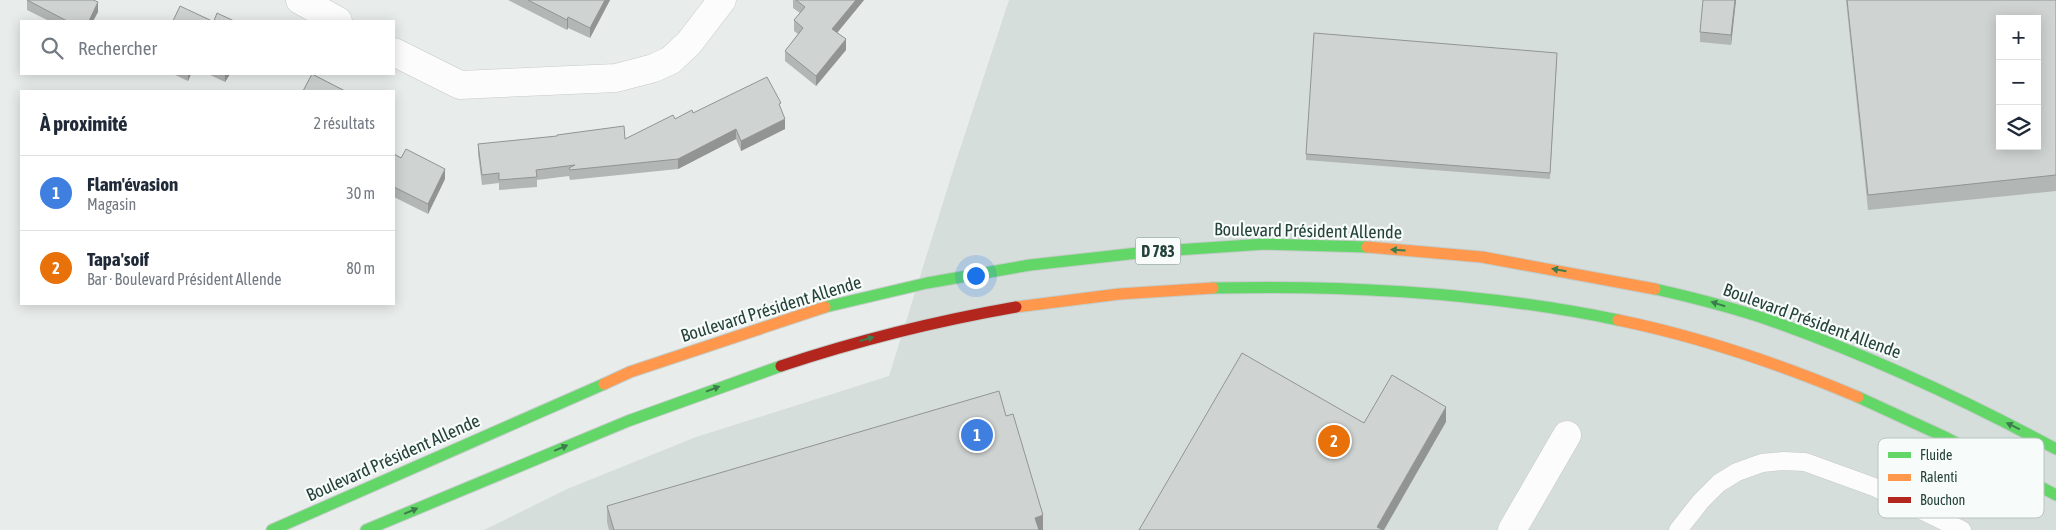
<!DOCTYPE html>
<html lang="fr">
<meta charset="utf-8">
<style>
:root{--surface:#fff;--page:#f6f6f7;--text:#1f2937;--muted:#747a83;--line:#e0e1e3;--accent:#697e78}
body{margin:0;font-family:"Asap Condensed",sans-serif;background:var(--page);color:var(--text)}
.controls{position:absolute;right:15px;top:15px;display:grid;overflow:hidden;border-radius:0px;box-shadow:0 2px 12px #0003}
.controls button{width:45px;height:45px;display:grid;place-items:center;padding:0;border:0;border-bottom:1px solid var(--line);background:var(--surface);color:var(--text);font:25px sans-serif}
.you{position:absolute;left:975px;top:275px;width:18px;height:18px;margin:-12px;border:4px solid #fff;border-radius:50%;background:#1a73e8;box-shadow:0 0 0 8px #1a73e833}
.badge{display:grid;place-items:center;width:32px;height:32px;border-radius:50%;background:var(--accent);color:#fff;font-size:16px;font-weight:700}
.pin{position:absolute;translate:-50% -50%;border:2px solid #fff;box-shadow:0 1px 5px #0006}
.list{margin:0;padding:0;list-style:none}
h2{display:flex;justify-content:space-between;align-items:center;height:65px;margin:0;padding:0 20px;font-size:21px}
h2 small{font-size:16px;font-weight:400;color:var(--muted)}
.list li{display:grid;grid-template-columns:32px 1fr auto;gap:15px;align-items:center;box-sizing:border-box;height:75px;padding:0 20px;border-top:1px solid var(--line)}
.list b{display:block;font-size:19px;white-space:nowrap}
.list p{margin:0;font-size:16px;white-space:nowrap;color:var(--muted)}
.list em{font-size:16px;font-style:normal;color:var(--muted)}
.icon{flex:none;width:28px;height:28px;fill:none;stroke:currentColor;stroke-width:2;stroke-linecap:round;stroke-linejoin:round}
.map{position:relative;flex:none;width:2056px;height:530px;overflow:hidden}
.search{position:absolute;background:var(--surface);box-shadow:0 2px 12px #0003;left:20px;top:20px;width:375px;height:55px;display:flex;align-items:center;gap:12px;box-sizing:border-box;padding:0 18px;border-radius:0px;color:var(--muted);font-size:19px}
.panel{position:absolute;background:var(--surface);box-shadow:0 2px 12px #0003;left:20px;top:90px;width:375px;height:215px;border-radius:0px}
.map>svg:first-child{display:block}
</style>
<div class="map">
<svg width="2056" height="530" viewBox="0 0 2056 530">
<rect width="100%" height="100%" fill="#e8edeb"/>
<path fill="#d6dedb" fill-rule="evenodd" d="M1009,0H2056V530H484L567,489L696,437L889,376L955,164ZM2000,19H2037V146H2000Z"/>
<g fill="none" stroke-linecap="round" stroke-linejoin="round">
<g stroke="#c5cac8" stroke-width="19">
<polyline id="lane" points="1678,530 1701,501 1719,483 1737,472 1762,463 1783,461 1805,462 1874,487 1962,530"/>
</g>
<g stroke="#c5cac8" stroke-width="29">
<g id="street">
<polyline points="300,0 338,21"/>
<polyline points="394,52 460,85 616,78 654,68 671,60 689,43 722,0"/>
<polyline points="1512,530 1567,435"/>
</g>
</g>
<g stroke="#c3ccc9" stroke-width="13">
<g id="fast">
<path d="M1213,288C1349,285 1484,292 1618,320"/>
<path d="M1655,289C1695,298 1734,308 1772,321C1870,356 1965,400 2056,449"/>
<polyline points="825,307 927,283 1030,265 1147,252 1265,244 1367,247"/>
<polyline points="1858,397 1947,438 2056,495"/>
<polyline points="272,530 604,384"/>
<polyline points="366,530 628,421 781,366"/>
</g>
</g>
<g stroke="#c3ccc9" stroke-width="13">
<g id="slow">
<polyline points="1367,247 1482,257 1655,289"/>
<polyline points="1016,307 1119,294 1213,288"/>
<path d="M1618,320C1701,337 1780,364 1858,397"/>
<polyline points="604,384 630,372 825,307"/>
</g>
</g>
<g stroke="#c3ccc9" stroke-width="13">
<path id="jam" d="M781,366C859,340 936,321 1016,307"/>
</g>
<use href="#lane" stroke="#fcfcfc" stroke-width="18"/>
<use href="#street" stroke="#fcfcfc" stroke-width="28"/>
<use href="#fast" stroke="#63d668" stroke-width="11"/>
<use href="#slow" stroke="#ff974d" stroke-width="11"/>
<use href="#jam" stroke="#b3261e" stroke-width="11"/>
</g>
<g fill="#b2b6b5">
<polygon points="27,0 98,12 93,21 49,21 27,10"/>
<polygon points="508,0 610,0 590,38 568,28 567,30"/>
<polygon points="793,0 864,0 837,33 846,50 816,86 785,61 785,51 798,34 794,31 794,20 800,13 793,8"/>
<polygon points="1736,0 1731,45 1700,42 1700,32"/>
<polygon points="1846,0 2056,0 2056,191 1868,210"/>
<polygon points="1557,59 1550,179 1306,160 1306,154"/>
<polygon points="173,74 191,74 188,81"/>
<polygon points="208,74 230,74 225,82"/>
<polygon points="781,110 785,129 741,151 736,139 678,169 570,180 569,176 537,180 537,187 499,190 499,183 482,185 478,154 478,144 625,139 675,119"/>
<polygon points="394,154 445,179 428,214 394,197"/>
<polygon points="1006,416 1043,530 609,530 607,522 607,506"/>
</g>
<g fill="#919493">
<polygon points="605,0 610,0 590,38 590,28"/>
<polygon points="856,0 864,0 832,39 832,29"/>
<polygon points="1735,0 1736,0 1731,45 1731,35"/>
<polygon points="98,2 98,12 93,21 89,21"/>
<polygon points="568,17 568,28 567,30 567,20"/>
<polygon points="846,39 846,50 816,86 816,76"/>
<polygon points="188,74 191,74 188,81"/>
<polygon points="225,74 230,74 225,82"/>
<polygon points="785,119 785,129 741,151 741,141"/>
<polygon points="736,129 736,139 678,169 678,159"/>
<polygon points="445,169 445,179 428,214 428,204"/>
<polygon points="1446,407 1446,422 1384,530 1377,530 1377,527"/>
<polygon points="1043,515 1043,530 1035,530 1035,518"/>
</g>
<g fill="#cfd4d2" stroke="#919493" fill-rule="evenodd">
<polygon points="27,0 93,0 98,2 89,21 67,21"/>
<polygon points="528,0 605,0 590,28 568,17 567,20"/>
<polygon points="796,0 856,0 832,29 846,39 816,76 785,51 803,28 794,20 805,7"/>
<polygon points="1703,0 1735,0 1731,35 1700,32"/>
<path d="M1847,0H2056V175L1868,195ZM2000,19H2037V146H2000Z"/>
<polygon points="180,6 212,21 173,21"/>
<polygon points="217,13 234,21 214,21"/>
<polygon points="1314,33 1557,53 1550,173 1306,154"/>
<polygon points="312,74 345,91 303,91"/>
<polygon points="767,77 781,103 779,104 785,119 741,141 736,129 678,159 570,170 569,168 575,165 536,170 537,177 499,180 499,173 482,175 478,144 557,136 557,135 624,126 625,139 673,115 675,119 692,110 693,113"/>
<polygon points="406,149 445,169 428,204 394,187 394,154 401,158"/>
<polygon points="1242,353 1364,423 1392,375 1446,407 1377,527 1383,530 1139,530"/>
<polygon points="999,391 1006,416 1013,414 1043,515 1035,518 1039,530 614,530 607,506"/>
</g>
<defs><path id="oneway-solid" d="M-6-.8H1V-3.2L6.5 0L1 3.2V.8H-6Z" transform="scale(1.25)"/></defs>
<g fill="#3d7d4c">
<use href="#oneway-solid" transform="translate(1398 250) rotate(-176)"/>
<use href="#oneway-solid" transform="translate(1559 270) rotate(-170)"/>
<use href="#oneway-solid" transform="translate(1718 304) rotate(-163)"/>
<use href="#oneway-solid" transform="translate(867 339) rotate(-16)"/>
<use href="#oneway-solid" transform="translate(713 389) rotate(-21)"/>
<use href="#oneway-solid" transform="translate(2013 426) rotate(-154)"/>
<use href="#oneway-solid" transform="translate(561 448) rotate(-23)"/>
<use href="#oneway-solid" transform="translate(411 511) rotate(-23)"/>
</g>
<g text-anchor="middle" stroke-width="4.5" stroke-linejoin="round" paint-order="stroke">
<rect fill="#f7fbf9" stroke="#637a73" stroke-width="1" x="1135.5" y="237.5" width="45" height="27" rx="4"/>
<g font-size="16" font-weight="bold" fill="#24423a">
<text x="1158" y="257">D 783</text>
</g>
<g font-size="18" fill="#24423a" stroke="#f7fbf9">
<text transform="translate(1308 231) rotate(1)" y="6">Boulevard Président Allende</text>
<text transform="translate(771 309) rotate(-17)" y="6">Boulevard Président Allende</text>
<text transform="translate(1812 321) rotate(20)" y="6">Boulevard Président Allende</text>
<text transform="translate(393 458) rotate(-24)" y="6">Boulevard Président Allende</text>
</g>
</g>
<rect x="1878" y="438" width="166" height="80" rx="8" fill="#f7fbf9" stroke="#b8c4c0" stroke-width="1"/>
<rect x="1888" y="452" width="23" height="6" fill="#63d668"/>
<rect x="1888" y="474" width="23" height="7" fill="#ff974d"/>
<rect x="1888" y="497" width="23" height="6" fill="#b3261e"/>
<g font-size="14" fill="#24423a">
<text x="1920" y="460">Fluide</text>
<text x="1920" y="482">Ralenti</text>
<text x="1920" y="505">Bouchon</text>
</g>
</svg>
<div class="controls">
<button>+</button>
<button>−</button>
<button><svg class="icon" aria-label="layers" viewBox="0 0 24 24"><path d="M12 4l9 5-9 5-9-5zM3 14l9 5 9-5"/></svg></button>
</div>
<div class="you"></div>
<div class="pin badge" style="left:977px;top:435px;background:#3f7fe0">1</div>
<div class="pin badge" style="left:1334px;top:441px;background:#e8710a">2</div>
<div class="search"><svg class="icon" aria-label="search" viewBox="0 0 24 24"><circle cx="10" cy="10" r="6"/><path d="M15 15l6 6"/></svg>Rechercher</div>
<section class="panel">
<h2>À proximité<small>2 résultats</small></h2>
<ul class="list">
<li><span class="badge" style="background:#3f7fe0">1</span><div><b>Flam'évasion</b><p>Magasin</p></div><em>30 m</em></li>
<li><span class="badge" style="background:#e8710a">2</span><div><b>Tapa'soif</b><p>Bar · Boulevard Président Allende</p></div><em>80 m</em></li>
</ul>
</section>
</div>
